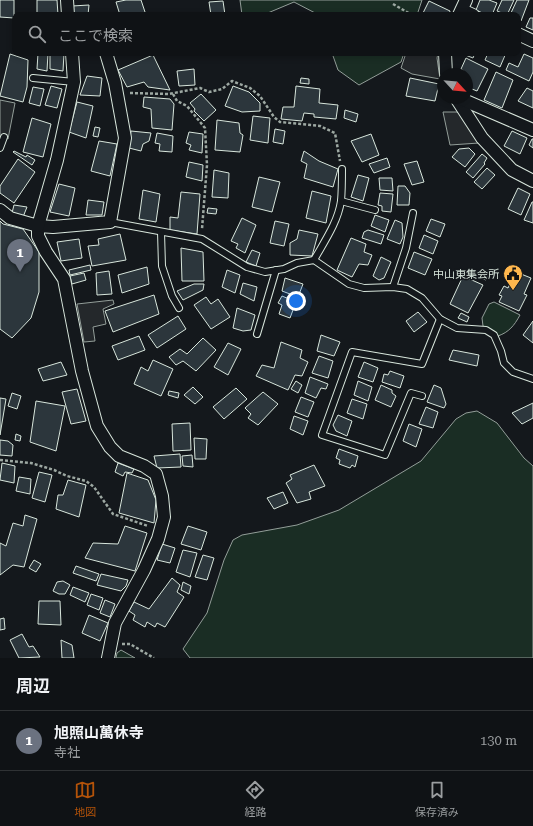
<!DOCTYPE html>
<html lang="ja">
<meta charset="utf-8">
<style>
:root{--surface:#0f1215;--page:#181b1e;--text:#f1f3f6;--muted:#9b9ea0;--line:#2f3234;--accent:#b45309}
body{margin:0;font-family:"Roboto Serif","Noto Sans JP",serif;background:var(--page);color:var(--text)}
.compass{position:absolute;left:437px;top:68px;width:36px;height:36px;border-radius:50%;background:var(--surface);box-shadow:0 2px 6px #0003;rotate:116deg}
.you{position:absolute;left:296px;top:301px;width:14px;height:14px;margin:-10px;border:3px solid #fff;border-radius:50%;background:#1a73e8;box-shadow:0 0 0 6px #1a73e833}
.badge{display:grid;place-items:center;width:26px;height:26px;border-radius:50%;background:var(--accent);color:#fff;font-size:13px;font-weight:700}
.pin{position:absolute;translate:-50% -33px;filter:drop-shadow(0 1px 2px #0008)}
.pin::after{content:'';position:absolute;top:21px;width:14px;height:12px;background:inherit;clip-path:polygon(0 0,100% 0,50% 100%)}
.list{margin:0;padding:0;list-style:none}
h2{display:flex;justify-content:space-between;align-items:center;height:52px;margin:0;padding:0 16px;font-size:17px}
h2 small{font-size:13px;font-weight:400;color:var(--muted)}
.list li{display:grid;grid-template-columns:26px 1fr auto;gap:12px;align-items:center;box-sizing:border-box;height:60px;padding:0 16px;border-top:1px solid var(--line)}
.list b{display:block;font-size:15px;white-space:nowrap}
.list p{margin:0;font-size:13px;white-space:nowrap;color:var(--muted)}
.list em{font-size:13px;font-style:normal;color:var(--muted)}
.icon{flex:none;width:22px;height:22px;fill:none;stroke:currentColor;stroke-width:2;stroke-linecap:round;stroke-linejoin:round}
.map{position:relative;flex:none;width:533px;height:658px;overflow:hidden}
.search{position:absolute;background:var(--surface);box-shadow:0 2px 6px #0003;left:12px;right:12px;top:12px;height:44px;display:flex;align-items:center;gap:10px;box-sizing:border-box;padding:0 14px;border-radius:8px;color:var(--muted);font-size:15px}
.sheet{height:112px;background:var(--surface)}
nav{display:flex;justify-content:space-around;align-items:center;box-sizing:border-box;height:56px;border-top:1px solid var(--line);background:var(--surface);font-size:11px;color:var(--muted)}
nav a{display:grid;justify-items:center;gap:2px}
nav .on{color:var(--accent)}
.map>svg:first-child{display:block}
</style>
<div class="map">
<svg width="533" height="658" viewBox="0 0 533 658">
<rect width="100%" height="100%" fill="#14181c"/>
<g fill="#1a2d24" stroke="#939e99">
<polygon points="240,0 422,0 417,15 319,15 294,2 263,15 242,15"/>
<polygon points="332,53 404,53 401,62 359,85 338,70"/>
<path d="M494,302L520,315C514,326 509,332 498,336L483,326L482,318L489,304Z"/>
<polygon points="477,411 497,423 524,458 533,466 533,658 190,658 183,649 207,613 224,560 233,540 242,535 297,525 339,510 421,461 456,419 466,413"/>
<polygon points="121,650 135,658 116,658 117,653"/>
</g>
<g fill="#24282b" stroke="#939e99">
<polygon points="406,53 438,53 437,58 440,79 412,74 401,68"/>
<polygon points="0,100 15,103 8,139 0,135"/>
<polygon points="443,112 458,112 479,143 450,145"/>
<polygon points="113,300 114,304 103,309 106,324 93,327 95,341 84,342 77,304"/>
</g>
<g fill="#2c363c" stroke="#d8e6dc">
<polygon points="0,0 14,0 14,18 0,17"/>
<polygon points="37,0 57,0 58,15 37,15"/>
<polygon points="126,0 141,0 146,15 120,15 116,2"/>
<polygon points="480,0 489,0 497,3 492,15 487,15 476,10"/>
<polygon points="502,0 514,0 507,15 497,11"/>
<polygon points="517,0 529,0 521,21 518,20 518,15 510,15"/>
<polygon points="223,1 225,15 211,15 209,2"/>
<polygon points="429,1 450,11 449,15 422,15"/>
<polygon points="89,5 88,15 72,15 72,6"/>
<polygon points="530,18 533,18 533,30 526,27"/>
<polygon points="38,53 48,53 47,71 37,69"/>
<polygon points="50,53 64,53 63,71 50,69"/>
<polygon points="460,53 475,53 473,58"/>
<polygon points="488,53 506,53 500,67 485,60"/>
<polygon points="10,54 28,60 27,87 23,102 0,96"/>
<polygon points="524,54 533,58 533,72 529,81 506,70 509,63 518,67"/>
<polygon points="153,55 170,90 148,87 144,82 127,87 118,70"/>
<polygon points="466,58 488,69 477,91 467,87 467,74 464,74 465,72 461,69"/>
<polygon points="194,69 195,85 179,86 177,71"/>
<polygon points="496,72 513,80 502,108 484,100"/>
<polygon points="87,76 102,78 100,96 80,95"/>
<polygon points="301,78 309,79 309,84 300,83"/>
<polygon points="410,78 439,84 435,101 406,96"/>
<polygon points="51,86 62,89 57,108 45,105"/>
<polygon points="233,86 249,92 260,103 260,111 242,112 225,106"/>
<polygon points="296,86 320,89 319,103 338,105 336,119 314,117 314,114 304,113 302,121 281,119 283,107 294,107"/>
<polygon points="33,87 44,89 40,106 29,103"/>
<polygon points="527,88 533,91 533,108 518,101"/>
<polygon points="201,94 216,110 204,121 194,111 195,109 190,103"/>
<polygon points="144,97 170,99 174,104 172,130 152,128 151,109 143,107"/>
<polygon points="77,102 93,106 86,138 69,132"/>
<polygon points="345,110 358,114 356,122 344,118"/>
<polygon points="253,116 270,118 268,143 250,140"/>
<polygon points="32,118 51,124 43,157 23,152"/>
<polygon points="217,120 239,123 240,133 243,135 240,152 215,150"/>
<polygon points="95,127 100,128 98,137 93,136"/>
<polygon points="275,129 285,131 283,144 273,142"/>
<polygon points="131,131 151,133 149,141 143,144 141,151 129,148"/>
<polygon points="512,131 527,138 520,154 504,146"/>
<polygon points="189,132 203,134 202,153 189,150 191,145 186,143"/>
<polygon points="157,133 173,136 172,152 159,151 160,144 155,143"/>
<polygon points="371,134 379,155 362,162 351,141"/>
<polygon points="532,139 533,139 533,148 529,145"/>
<polygon points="99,141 117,144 110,176 91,171"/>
<polygon points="469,148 475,154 465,167 452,157 459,149"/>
<polygon points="14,151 26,157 27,155 35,160 32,165 13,152"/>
<polygon points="304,151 319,161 338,169 333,187 304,178 307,164 301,161"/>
<polygon points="482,154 487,158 484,163 485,164 473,178 466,172"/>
<polygon points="387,158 390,167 374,173 369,164"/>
<polygon points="18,159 35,172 14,203 0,193 0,186"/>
<polygon points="417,161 424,182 412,185 404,164"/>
<polygon points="189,162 203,165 202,181 186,177"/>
<polygon points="487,168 495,175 482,189 474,182"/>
<polygon points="214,170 229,173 228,198 212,197"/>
<polygon points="358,175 369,178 363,201 351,197"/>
<polygon points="259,177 280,182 272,212 252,207"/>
<polygon points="379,178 392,178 393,191 380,190"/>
<polygon points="59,184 75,188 69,216 50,212"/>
<polygon points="398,186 405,186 410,193 409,205 397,205"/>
<polygon points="518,188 530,194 521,215 508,209"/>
<polygon points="143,190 160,194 156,222 139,219"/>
<polygon points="312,191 331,196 326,223 306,218"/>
<polygon points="181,192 200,194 197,234 170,230 170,217 178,218"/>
<polygon points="380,193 393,194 391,212 382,211 382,206 378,205"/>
<polygon points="88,200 104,202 102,215 86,215"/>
<polygon points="532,202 533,202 533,223 524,220"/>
<polygon points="14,205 27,207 23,217 12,213"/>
<polygon points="208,208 217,209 216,214 207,213"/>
<polygon points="375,215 389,220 385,232 371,226"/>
<polygon points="242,218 256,225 245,253 236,248 238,244 231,241"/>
<polygon points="431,219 445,224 440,237 426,231"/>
<polygon points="395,220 402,223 403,237 400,244 387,239"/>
<polygon points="0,221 3,224 23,229 39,252 39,292 31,318 12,338 0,329"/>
<polygon points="275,221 289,224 284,246 270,243"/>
<polygon points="299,230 318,234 312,256 290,255 290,243 297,239"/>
<polygon points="368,230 384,235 381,244 362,238 364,232"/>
<polygon points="120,234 126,260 92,266 88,246 99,245 98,239"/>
<polygon points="424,235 438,241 433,254 419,248"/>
<polygon points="351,238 366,244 364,252 372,255 368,265 359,264 352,277 337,270"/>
<polygon points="79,239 82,258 61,261 57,242"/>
<polygon points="181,248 203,252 204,281 182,281"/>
<polygon points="252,250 260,253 256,266 246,262"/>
<polygon points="414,252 432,259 425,275 408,268"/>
<polygon points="381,257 391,262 384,278 379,280 373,276"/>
<polygon points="90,265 91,270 70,275 69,270"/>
<polygon points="147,267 149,284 122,293 118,275"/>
<polygon points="227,270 240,275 235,293 222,287"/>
<polygon points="109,271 112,294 97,295 96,273"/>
<polygon points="483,271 490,273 486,280 480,277"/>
<polygon points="516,272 531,278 524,294 527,295 519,311 499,302 502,296 499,295 504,286 508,288"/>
<polygon points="84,273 86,280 72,284 70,276"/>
<polygon points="463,276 483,285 468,313 450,304"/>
<polygon points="285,278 303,284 298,297 282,291"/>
<polygon points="243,283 257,287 254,301 240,294"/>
<polygon points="194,284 204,284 203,290 183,300 177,291"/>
<polygon points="154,295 159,314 113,332 105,311"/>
<polygon points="282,296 296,302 290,318 279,314 282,305 278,303"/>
<polygon points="206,297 211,304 218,299 230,317 211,329 194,305"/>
<polygon points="237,308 255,315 251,330 243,331 233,328"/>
<polygon points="418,312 427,322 414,332 406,321"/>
<polygon points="461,313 469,317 467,322 458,318"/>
<polygon points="178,316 186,329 157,348 148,335"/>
<polygon points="533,321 533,343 523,335"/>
<polygon points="321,335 340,342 334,356 317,351"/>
<polygon points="139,336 145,350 118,360 112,346"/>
<polygon points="203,338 216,350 196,371 183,361 176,365 169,357 180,349 187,354"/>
<polygon points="281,342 302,350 300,358 308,362 302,376 295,375 288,390 256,376 262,365 274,368"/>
<polygon points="228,343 241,349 228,375 214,367"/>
<polygon points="453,350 479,355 477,366 449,360"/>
<polygon points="319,356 333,361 328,378 312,373"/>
<polygon points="153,360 173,369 161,396 134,384 141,367 148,371"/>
<polygon points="61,362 67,375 43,381 38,369"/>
<polygon points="364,362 378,368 373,382 358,377"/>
<polygon points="390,371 404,376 400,388 382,382 384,374 388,375"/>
<polygon points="310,377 328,384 326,389 321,388 316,398 305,393"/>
<polygon points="296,381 302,385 298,393 291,389"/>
<polygon points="358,381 372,387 368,401 354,395"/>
<polygon points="381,385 392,390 392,393 396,396 391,407 375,400"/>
<polygon points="434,385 441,388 446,404 444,408 427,402"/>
<polygon points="193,387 203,397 195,404 184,395"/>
<polygon points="236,388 247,399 224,419 213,407"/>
<polygon points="77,389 86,421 71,424 62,392"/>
<polygon points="169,391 179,393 178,398 168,395"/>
<polygon points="263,392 278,404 258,425 248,418 251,414 245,408"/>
<polygon points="12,393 21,396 17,409 8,406"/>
<polygon points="301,397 314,402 308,417 295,412"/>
<polygon points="0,398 6,399 0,435"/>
<polygon points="352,399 367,404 363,419 347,413"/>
<polygon points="36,401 65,406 56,451 30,442"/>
<polygon points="533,403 533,418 522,424 512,413"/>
<polygon points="426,407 438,412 433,428 419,424"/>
<polygon points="338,415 352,421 347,436 336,431 333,425"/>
<polygon points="294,416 308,421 303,435 290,429"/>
<polygon points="190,423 191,450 173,451 172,424"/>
<polygon points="409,424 422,429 416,447 403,441"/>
<polygon points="16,434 21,436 20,441 15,440"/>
<polygon points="194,438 207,439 206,459 195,459"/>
<polygon points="0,440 8,441 13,445 12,456 0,455"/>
<polygon points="339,449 358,456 355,467 352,465 350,468 339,464 340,460 336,458"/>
<polygon points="180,454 181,467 157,468 154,456"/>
<polygon points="192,455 193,467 183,466 182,456"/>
<polygon points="2,463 15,466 14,483 0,480"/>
<polygon points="118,463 134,469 132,473 125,472 123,476 115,472"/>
<polygon points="314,465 325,486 309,492 311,499 297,503 286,483 292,479 290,475"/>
<polygon points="39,472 52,475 45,502 32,498"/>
<polygon points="127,473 148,480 156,500 154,523 119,513"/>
<polygon points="19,477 31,479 30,494 16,491"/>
<polygon points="68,480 86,485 79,517 56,509 58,495 63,495"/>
<polygon points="283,492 288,503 274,509 267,498"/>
<polygon points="25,515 37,519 24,567 13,565 0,575 0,543 6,546 13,523 23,526"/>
<polygon points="125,526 147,533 135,571 85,558 93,543 118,544"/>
<polygon points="188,526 207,532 201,550 181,544"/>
<polygon points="162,544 175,548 170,563 157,560"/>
<polygon points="183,550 197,553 190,577 176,572"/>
<polygon points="203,555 214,558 207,580 195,577"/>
<polygon points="34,560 41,564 36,572 29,568"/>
<polygon points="76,566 99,574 96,581 73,573"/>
<polygon points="101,574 128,580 126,586 121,591 97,585"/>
<polygon points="172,578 180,585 177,592 184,597 165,627 157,623 155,627 147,622 145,627 133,620 135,615 129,611 134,602 149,609"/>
<polygon points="63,581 70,585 65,594 59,594 53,591 57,582"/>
<polygon points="183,582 191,586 189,594 181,590"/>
<polygon points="73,587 89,593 85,602 70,595"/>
<polygon points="91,594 103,598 99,610 87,605"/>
<polygon points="105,600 115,604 110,617 100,613"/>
<polygon points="39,601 60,601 61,625 38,624"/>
<polygon points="89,615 108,623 100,641 82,633"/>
<polygon points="4,618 5,629 0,630 0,619"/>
<polygon points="22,634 29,647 33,646 40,657 19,658 10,640"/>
<polygon points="61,640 72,645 74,658 62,658"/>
</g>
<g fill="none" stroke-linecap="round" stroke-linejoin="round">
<g stroke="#d8e6dc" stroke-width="8">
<g id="lane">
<polyline points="33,78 74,82"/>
<polyline points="0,148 4,137"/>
<polyline points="341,201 375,210"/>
<polyline points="110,222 202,239 247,267 265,272 284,269 297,263 314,260 349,284 364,288 393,287 407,289 422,298 440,319 457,328 486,330 494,335 501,351 504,363 513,372 533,379"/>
<polyline points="161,232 162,266 172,296 179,308"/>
<path d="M314,260C324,242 338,222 341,201C342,190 342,180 342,169"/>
<polyline points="393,287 406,248 413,213"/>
<polyline points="257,334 276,270"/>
<polyline points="422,396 411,393 385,455 322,435 352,352 422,364 440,319"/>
</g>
</g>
<g stroke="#d8e6dc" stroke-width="14">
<g id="street">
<polyline points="67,0 68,15"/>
<polyline points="462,10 473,15"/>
<polyline points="459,15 466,0"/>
<polyline points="518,34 533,41"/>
<polyline points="106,53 115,83 125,138 110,222 53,227 38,226 38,236 46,252 64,279 82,371 97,426 110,447 119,456 144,466 156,474 162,496 164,517 158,539 144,570 115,623 108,658"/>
<polyline points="445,53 446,74"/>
<polyline points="456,98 482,138 512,170 533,181"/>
<polyline points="459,98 533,130"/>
<polyline points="0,210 10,218 38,226 57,160 74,82 72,53"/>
</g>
</g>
<g stroke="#9da8a2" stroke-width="2.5" stroke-dasharray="3 2" stroke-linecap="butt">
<polyline points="393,4 412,15"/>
<polyline points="130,93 169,94 200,88 209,92 222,89 232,81 250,88 260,96 274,117 280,122 320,126 335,133 340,161"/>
<polyline points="173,94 177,101 187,106 205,128 207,165 202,229"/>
<polyline points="0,460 31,463 54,470 67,476 86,481 94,487 113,514 148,526"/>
<polyline points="122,644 130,644 154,658"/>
</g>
<use href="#lane" stroke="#14181c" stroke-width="6"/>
<use href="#street" stroke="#14181c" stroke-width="12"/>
</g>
<defs>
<g id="civic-pin" transform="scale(1)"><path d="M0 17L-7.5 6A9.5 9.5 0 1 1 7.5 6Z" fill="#ffb74d" stroke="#14181c"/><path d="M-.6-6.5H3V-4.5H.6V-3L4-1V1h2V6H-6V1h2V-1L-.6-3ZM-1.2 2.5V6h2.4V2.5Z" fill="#111"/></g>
</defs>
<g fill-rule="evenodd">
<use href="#civic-pin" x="513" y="274"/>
</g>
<g text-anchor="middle" stroke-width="3" stroke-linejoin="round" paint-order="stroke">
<g font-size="11" fill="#d8e6dc" stroke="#14181c" text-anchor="end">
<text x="499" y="278">中山東集会所</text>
</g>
</g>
</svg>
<svg class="compass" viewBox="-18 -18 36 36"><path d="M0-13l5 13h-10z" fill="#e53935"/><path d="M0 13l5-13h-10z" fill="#9b9ea0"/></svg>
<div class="you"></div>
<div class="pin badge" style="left:20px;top:272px;background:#6b7280">1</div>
<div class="search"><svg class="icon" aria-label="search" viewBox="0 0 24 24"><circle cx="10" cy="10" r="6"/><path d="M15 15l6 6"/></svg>ここで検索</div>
</div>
<section class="sheet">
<h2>周辺<small></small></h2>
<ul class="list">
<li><span class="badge" style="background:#6b7280">1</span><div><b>旭照山萬休寺</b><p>寺社</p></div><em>130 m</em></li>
</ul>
</section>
<nav>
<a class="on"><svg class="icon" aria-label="map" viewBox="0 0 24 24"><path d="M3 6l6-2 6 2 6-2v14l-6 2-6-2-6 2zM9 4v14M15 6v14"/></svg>地図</a>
<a><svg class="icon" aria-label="directions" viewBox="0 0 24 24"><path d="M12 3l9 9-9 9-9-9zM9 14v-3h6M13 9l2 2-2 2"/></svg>経路</a>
<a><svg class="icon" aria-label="saved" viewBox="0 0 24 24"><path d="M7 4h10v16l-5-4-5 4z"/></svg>保存済み</a>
</nav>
